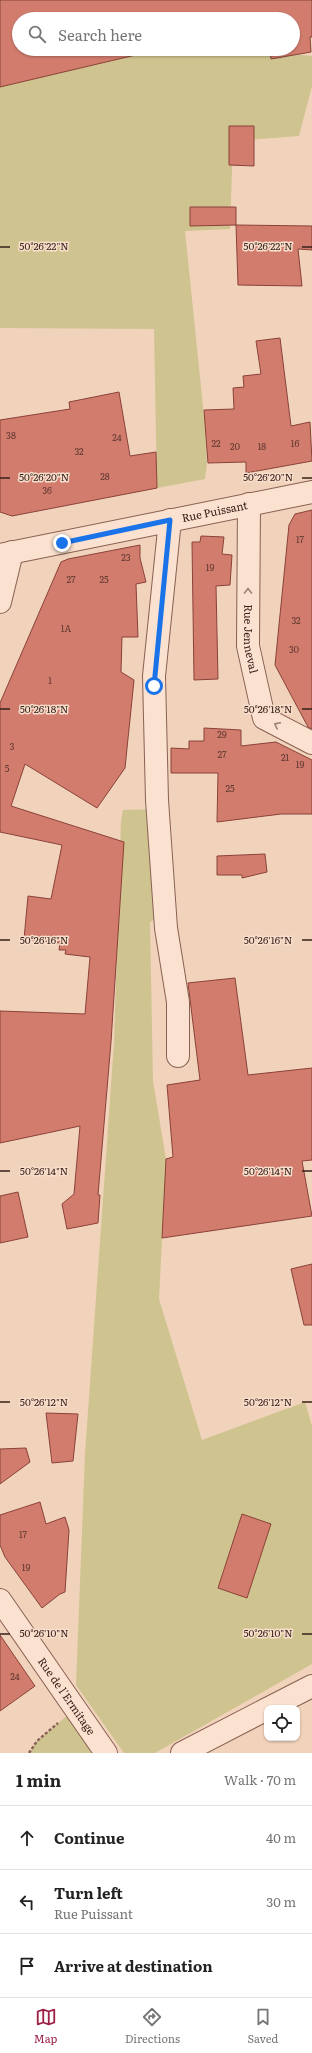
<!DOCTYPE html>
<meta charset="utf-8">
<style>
:root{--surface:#fff;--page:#f6f6f6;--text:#222;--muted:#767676;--line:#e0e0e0;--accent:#9c2044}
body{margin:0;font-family:Literata,serif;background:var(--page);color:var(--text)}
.controls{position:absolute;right:12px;bottom:12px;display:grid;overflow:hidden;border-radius:8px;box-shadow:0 1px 3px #0004}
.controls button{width:36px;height:36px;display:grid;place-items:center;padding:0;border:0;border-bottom:1px solid var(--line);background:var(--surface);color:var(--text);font:20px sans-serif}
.stop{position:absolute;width:12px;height:12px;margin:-9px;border:3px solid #1a73e8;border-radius:50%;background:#fff}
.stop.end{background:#1a73e8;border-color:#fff;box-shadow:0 1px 4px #0008}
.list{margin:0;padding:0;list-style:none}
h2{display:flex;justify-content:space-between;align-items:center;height:52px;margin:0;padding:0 16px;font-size:17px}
h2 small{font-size:13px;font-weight:400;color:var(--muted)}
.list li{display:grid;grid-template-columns:26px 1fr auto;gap:12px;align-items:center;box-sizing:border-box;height:64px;padding:0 16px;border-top:1px solid var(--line)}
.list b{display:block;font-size:15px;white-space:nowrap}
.list p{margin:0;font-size:13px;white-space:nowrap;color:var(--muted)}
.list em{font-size:13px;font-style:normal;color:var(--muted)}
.icon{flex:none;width:22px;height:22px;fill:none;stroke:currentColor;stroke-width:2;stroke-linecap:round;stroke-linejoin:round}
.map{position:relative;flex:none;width:312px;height:1753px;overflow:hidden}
.search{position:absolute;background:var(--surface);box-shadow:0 1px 3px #0004;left:12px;right:12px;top:12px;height:44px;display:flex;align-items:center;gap:10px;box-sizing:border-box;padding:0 14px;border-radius:22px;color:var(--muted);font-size:15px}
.sheet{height:244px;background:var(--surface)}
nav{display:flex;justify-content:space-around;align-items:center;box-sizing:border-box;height:56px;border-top:1px solid var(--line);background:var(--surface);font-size:11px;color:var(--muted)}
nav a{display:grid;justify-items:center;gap:2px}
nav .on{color:var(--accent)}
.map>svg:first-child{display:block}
</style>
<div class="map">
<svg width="312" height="1753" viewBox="0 0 312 1753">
<rect width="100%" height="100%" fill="#f1d2bb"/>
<g fill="#cfc48f">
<polygon points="137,49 275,49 276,52 312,56 312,86 299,136 233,141 230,229 185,231 205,426 207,463 205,479 157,488 154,329 0,328 0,78"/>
<polygon points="157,809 165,914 150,922 153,1081 166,1159 159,1299 202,1440 305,1402 312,1426 312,1664 155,1753 124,1753 76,1685 85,1454 114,1043 121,821 123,810"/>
<polygon points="75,1709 106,1753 29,1753 37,1741"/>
</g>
<g fill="#d27c6e" stroke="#8a4238">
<polygon points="0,0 312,0 312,37 310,37 311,52 271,59 270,49 293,49 293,19 19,19 19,49 161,49 0,87"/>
<polygon points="229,126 254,126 254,166 229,165"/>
<polygon points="190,207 236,207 236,225 312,226 312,250 298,249 302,286 238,285 236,225 190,226"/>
<polygon points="280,338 291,426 310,422 312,461 246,473 246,462 208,463 204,410 234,409 233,388 244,387 243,376 261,374 256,341"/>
<polygon points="119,392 130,456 156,452 157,488 12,516 0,512 0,420 70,409 69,402"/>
<polygon points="312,510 312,729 308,727 275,665 289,525 295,514"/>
<polygon points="201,536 224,537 222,554 232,555 230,585 216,586 218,679 194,680 192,542 200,542"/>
<polygon points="140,545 140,558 146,582 136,584 138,637 122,637 121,672 134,680 125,768 97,808 25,764 11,806 124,842 111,1042 98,1195 100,1195 98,1223 67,1229 62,1204 74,1194 80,1126 0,1143 0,1011 85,1014 90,957 65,954 66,950 59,950 60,943 24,939 28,896 51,899 62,845 0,832 0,703 61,562 68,559"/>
<polygon points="204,728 241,730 241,746 276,742 312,760 312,814 281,814 217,822 218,773 171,773 171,748 189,749 189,741 204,741"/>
<polygon points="265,854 267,872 242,878 242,875 217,875 217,856"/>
<polygon points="235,978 248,1075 312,1068 312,1160 302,1161 312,1216 162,1238 166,1159 173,1157 167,1085 200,1080 188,983"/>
<polygon points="18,1192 28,1237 0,1243 0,1196"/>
<polygon points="312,1264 312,1325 304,1325 291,1269"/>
<polygon points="46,1413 78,1414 73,1461 52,1463"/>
<polygon points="26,1448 30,1462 0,1484 0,1449"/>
<polygon points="40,1502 46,1524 65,1517 69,1530 65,1592 60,1594 42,1608 5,1557 0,1545 0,1515"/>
<polygon points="242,1514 271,1524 247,1598 218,1588"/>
<polygon points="0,1635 35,1686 0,1711"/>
</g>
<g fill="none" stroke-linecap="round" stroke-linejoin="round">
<g stroke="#896154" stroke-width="24">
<g id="minor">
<path id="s1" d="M249,504L248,646L264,718L312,743"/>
<polyline points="170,520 154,676 157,800 166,928 178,1002 178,1056"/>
<path id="s2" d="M0,555L312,492"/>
<polyline points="0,602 12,552"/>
<path id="s3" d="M0,1600L106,1753"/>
<polyline points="269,1708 312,1686"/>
<polyline points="182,1753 267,1709"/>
</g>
</g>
<polyline stroke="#896154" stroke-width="2.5" stroke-dasharray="3 2" stroke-linecap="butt" points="29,1753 37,1741 58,1723"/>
<use href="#minor" stroke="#fbe1cf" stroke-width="22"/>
</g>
<defs><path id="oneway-chevron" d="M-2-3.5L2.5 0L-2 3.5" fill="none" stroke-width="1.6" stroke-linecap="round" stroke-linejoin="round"/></defs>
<g stroke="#998074">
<use href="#oneway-chevron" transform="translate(248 591) rotate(-90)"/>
<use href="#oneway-chevron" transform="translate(277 725) rotate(-153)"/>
</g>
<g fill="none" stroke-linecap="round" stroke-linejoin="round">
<polyline stroke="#1a73e8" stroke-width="5" points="62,543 170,520 154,686"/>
</g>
<path fill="none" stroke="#37201a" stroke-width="1.5" d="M0,247H10M302,247H312M0,478H10M302,478H312M0,709H10M302,709H312M0,940H10M302,940H312M0,1171H10M302,1171H312M0,1402H10M302,1402H312M0,1634H10M302,1634H312"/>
<g text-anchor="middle" stroke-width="3" stroke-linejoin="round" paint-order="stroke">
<g font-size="9" fill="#5e372f">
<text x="11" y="439">38</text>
<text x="117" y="441">24</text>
<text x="216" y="447">22</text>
<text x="295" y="447">16</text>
<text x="235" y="450">20</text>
<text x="262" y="450">18</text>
<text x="79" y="455">32</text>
<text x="105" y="480">28</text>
<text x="47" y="494">36</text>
<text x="300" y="543">17</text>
<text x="126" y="561">23</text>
<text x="210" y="571">19</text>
<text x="71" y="583">27</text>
<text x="104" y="583">25</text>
<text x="296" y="624">32</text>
<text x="66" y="632">1A</text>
<text x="294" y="653">30</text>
<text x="50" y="684">1</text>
<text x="222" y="738">29</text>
<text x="12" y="750">3</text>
<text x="222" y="758">27</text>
<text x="285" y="761">21</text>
<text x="300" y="768">19</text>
<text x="7" y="772">5</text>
<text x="230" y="792">25</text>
<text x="23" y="1538">17</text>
<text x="26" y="1571">19</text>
<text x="15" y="1680">24</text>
</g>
<g font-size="11" fill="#37201a" stroke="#f8decb">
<text dy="4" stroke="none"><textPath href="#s2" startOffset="219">Rue Puissant</textPath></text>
<text dy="4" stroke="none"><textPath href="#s1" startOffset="135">Rue Jenneval</textPath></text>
<text dy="4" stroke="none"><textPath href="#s3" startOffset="117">Rue de l'Ermitage</textPath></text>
</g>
</g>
<g font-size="10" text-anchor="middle" fill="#37201a" stroke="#f8decb" stroke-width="3" stroke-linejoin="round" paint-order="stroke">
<text x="44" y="250">50°26'22"N</text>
<text x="268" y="250">50°26'22"N</text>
<text x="44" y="481">50°26'20"N</text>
<text x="268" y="481">50°26'20"N</text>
<text x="44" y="713">50°26'18"N</text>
<text x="268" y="713">50°26'18"N</text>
<text x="44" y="944">50°26'16"N</text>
<text x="268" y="944">50°26'16"N</text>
<text x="44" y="1175">50°26'14"N</text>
<text x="268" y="1175">50°26'14"N</text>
<text x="44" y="1406">50°26'12"N</text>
<text x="268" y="1406">50°26'12"N</text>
<text x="44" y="1637">50°26'10"N</text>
<text x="268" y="1637">50°26'10"N</text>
</g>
</svg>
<div class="controls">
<button><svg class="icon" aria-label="locate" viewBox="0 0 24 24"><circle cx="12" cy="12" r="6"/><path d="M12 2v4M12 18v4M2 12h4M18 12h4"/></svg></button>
</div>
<div class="stop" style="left:154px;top:686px"></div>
<div class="stop end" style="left:62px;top:543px"></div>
<div class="search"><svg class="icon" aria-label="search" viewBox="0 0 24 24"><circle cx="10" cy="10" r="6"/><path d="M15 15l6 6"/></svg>Search here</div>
</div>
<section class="sheet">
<h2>1 min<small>Walk · 70 m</small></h2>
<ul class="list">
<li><svg class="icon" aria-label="ahead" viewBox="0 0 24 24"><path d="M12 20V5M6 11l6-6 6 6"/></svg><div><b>Continue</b></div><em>40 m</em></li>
<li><svg class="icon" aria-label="left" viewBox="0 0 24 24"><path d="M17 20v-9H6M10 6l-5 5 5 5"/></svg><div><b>Turn left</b><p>Rue Puissant</p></div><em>30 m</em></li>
<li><svg class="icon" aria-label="arrive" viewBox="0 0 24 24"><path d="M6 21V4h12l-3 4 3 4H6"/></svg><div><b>Arrive at destination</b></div></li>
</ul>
</section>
<nav>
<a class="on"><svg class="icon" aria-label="map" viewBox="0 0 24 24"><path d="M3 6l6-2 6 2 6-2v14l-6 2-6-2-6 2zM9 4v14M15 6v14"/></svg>Map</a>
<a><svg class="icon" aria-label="directions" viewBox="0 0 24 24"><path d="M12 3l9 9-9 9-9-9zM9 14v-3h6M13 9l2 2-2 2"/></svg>Directions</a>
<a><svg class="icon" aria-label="saved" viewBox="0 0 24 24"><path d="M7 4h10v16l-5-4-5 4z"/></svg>Saved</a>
</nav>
